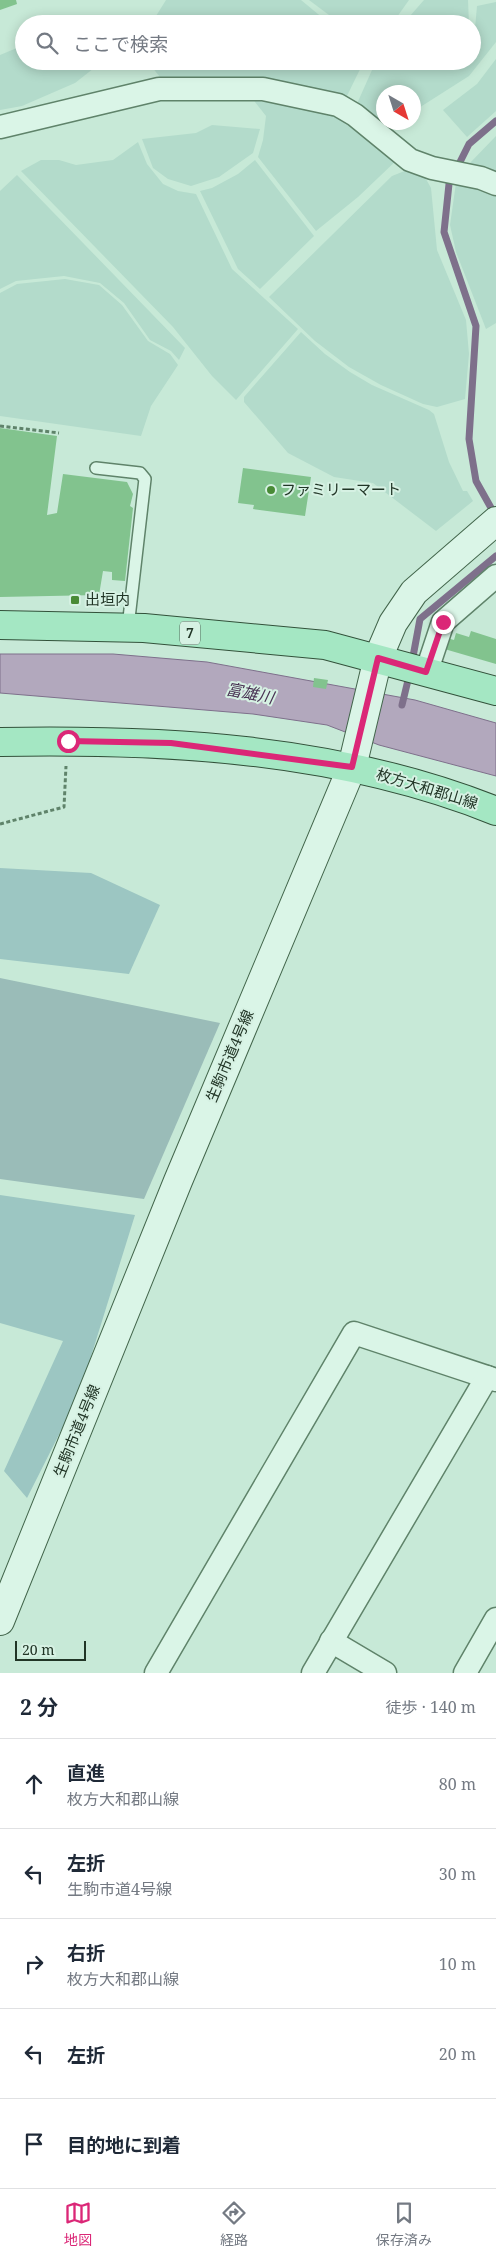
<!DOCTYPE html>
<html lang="ja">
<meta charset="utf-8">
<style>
:root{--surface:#fff;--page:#f2f2f3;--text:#1f2937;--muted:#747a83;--line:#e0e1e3;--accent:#db2777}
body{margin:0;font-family:"Noto Serif","Noto Sans JP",serif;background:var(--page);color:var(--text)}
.compass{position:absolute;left:376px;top:85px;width:45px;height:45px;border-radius:50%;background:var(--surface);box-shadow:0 2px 12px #0003;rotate:141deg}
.scale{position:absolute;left:15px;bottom:12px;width:71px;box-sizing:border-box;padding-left:5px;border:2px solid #213526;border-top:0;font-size:14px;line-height:18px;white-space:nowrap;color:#213526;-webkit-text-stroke:4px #d6f1e3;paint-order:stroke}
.stop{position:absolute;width:15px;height:15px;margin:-11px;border:4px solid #db2777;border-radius:50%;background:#fff}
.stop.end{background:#db2777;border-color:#fff;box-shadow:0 1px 5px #0008}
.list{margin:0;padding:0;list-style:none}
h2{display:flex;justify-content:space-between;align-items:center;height:65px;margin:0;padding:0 20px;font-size:21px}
h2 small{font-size:16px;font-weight:400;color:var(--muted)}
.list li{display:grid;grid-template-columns:32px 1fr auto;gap:15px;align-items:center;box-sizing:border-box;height:90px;padding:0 20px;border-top:1px solid var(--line)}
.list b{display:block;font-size:19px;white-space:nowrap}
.list p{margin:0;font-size:16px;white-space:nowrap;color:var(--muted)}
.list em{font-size:16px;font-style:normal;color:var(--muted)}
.icon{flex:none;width:28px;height:28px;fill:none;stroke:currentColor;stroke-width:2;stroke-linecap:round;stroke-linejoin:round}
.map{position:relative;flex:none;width:496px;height:1673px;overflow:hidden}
.search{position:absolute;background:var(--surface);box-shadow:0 2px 12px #0003;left:15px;right:15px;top:15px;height:55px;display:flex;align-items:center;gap:12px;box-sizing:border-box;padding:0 18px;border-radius:28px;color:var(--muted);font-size:19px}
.sheet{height:515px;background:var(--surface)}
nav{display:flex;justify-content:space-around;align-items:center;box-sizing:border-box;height:70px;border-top:1px solid var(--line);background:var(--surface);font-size:14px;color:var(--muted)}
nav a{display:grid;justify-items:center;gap:2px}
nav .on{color:var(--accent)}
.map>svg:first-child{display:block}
</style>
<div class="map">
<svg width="496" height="1673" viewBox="0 0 496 1673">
<rect width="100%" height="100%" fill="#c7e9d7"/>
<g fill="#b3dbcb">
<polygon points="166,0 301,0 330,24 151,24"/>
<polygon points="309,0 409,0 392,24 341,24"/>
<polygon points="424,0 468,0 469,24 403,24"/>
<polygon points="496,2 496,42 469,76 414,111 414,92 384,92 384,122 394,123 383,130 356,106 376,61 472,61 477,6"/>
<polygon points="24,45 24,61 103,61 75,83 22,106 0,110 0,55"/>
<polygon points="496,59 496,111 467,137 443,110 477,84"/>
<polygon points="147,61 364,61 345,100 164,82"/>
<polygon points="248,93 332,111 399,158 358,197 316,231 258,157 263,140 266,116"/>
<polygon points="212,125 260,129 253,153 219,177 191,186 168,179 153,168 142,139 196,133"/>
<polygon points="496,136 496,176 469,164"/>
<polygon points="138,142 147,164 163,184 178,191 196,194 232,269 298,329 236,400 212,376 173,327 21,171 41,160 59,160 76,165 113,160"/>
<polygon points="255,160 314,236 260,289 238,269 200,191 212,188 238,174"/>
<polygon points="407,170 422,172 431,188 437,250 466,320 469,354 465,399 437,407 423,404 381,385 349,367 315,341 269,297 392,176"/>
<polygon points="17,175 185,348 179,360 171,351 150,340 124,303 100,283 64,276 16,281 0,289 0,191"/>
<polygon points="456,183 496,194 496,323 486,329 456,252 450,225"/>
<polygon points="65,279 99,285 122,305 148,341 170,354 178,365 151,406 141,436 0,416 0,293 17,284"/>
<polygon points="301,332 325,354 350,372 372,385 429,410 434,414 449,462 463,491 467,491 473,501 436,531 373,483 334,477 288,453 244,402 244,397"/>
</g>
<g fill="#9cc6c2">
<polygon points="0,868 91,873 160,905 129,974 0,959"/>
<polygon points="0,1195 135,1215 79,1395 27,1498 4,1471 63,1341 0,1323"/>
</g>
<polygon fill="#9abcb8" points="0,978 220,1023 144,1199 0,1179"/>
<polygon fill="#b2a8bd" stroke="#7e708b" points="0,654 113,654 207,662 415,700 496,723 496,776 379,745 327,725 253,714 0,693"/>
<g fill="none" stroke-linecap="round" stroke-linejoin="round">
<g stroke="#7e708b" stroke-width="7">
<polyline points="495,515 476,481 469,439 476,326 444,232 449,184 469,144 496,121"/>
<polyline points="412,662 420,619 496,556"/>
<polyline points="402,705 410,672"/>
</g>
</g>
<g fill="#82c38e">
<polygon points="0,0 16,0 17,4 0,10"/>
<polygon points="0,428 57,436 47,515 57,513 63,474 127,482 133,494 130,506 133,508 125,581 112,580 112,572 103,571 99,595 0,597"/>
<polygon points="243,468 311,477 305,516 253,509 254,505 238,503"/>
<polygon points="471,631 496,639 496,664 441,648 447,638 454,640 456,633 469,637"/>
<polygon points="314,678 328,680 326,689 313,687"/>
</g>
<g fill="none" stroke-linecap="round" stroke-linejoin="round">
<g stroke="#5f836a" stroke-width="14">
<polyline id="lane" points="96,468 140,473 145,479 128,627"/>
</g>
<g stroke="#5f836a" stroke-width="25">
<g id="street">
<polyline points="0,127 159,89 263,89 338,105 355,115 410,160 432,168 481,178 496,184"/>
<polyline points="426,673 443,622 496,576"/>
<polyline points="331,1641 385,1673"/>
<polyline points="156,1673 354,1333 496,1380"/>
<polyline points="313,1673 487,1377"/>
<polyline points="465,1673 496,1619"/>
</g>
</g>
<g stroke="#42654b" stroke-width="30">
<polyline id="secondary" points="0,1621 178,1181 352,767 378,658 393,623 414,592 496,521"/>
</g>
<g stroke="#32513a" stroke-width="30">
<g id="primary">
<polyline points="0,625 144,628 325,645 496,691"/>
<path d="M0,742C167,739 339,748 496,811"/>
</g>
</g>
<g stroke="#5f836a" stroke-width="3" stroke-dasharray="4 2.5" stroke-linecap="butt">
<polyline points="0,426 59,433"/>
<polyline points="0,824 64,807 66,766"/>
</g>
<use href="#lane" stroke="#daf5e7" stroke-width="11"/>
<use href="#street" stroke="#daf5e7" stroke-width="22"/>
<use href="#secondary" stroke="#daf5e7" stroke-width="28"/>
<use href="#primary" stroke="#a4e7c3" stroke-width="28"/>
</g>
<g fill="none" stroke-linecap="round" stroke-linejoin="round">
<polyline stroke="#db2777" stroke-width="6" points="68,741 171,743 352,767 378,658 426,672 443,622"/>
</g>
<g fill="#498b36" stroke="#d6f1e3" stroke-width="2">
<circle cx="271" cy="490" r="5"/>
<rect x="70" y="595" width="10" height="10" rx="2.5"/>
</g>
<g text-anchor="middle" stroke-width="4" stroke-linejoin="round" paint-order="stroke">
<rect fill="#d6f1e3" stroke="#576d5f" stroke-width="1" x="180" y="621.5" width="20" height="23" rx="4"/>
<g font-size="14" font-weight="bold" fill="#213526">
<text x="190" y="638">7</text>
</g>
<g font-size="15" fill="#213526" stroke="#d6f1e3" text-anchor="start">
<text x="281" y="495">ファミリーマート</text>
<text x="85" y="605">出垣内</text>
</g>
<g font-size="15" fill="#213526" stroke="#d6f1e3">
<text transform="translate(427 789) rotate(17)" y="5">枚方大和郡山線</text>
<text transform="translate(230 1056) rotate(-67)" y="5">生駒市道4号線</text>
<text transform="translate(77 1431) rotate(-68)" y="5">生駒市道4号線</text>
</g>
<g font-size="16" font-style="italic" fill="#493253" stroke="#d6f1e3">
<text transform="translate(250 693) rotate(11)" y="6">富雄川</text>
</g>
</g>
</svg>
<svg class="compass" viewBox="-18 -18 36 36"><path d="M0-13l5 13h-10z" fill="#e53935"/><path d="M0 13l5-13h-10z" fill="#747a83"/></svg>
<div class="scale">20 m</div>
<div class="stop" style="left:68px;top:741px"></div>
<div class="stop end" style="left:443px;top:622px"></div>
<div class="search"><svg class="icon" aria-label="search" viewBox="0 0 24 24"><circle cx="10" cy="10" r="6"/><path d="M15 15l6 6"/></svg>ここで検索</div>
</div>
<section class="sheet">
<h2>2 分<small>徒歩 · 140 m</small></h2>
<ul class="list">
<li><svg class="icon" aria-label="ahead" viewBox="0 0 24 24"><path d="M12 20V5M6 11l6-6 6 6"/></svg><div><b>直進</b><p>枚方大和郡山線</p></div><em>80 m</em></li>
<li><svg class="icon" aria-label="left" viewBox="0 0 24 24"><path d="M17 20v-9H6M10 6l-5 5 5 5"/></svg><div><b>左折</b><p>生駒市道4号線</p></div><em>30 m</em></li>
<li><svg class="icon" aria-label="right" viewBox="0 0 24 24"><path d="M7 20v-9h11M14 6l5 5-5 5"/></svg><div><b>右折</b><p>枚方大和郡山線</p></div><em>10 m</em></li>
<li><svg class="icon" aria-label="left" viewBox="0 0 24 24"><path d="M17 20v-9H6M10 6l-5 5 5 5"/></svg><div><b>左折</b></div><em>20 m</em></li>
<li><svg class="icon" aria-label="arrive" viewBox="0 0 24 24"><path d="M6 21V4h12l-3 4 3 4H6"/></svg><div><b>目的地に到着</b></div></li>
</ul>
</section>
<nav>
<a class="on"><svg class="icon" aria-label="map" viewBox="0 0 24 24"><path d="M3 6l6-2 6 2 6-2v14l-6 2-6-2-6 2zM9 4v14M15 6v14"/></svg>地図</a>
<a><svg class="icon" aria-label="directions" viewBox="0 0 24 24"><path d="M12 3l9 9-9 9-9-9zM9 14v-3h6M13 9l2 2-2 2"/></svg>経路</a>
<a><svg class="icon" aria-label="saved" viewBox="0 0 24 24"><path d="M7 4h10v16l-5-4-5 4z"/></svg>保存済み</a>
</nav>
